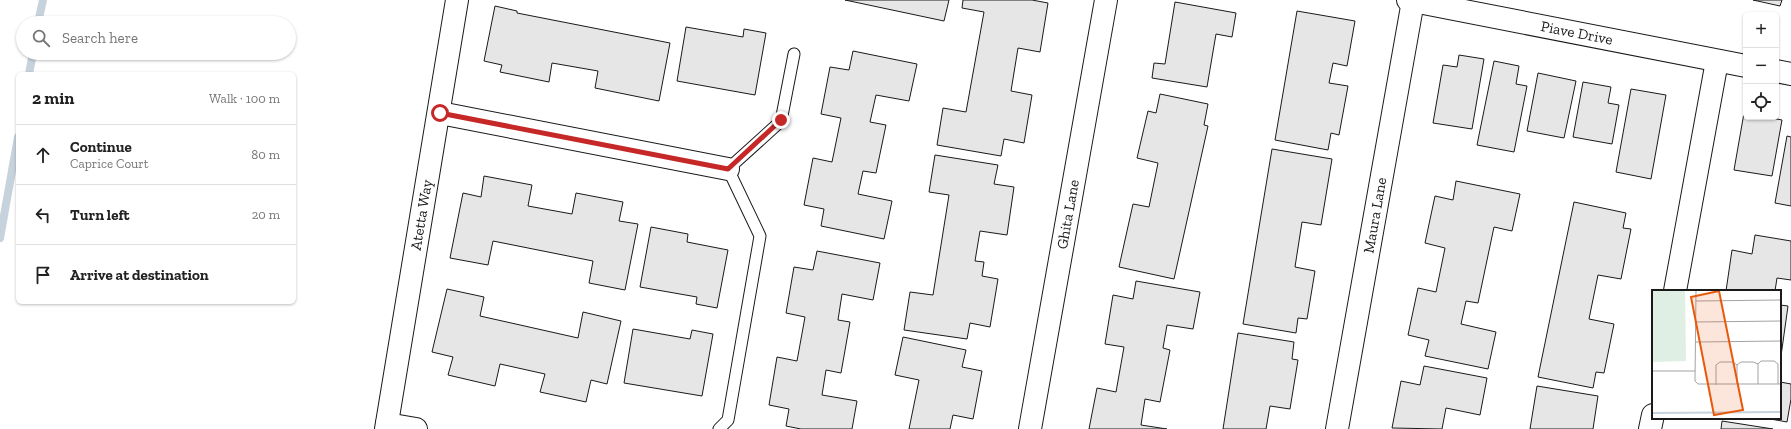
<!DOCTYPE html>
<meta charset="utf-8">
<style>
:root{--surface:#fff;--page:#f6f6f6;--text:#222;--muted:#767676;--line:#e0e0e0}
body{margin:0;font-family:"Zilla Slab",serif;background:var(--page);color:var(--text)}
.controls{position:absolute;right:12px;top:12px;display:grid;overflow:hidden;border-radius:6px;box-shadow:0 1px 3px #0004}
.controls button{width:36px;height:36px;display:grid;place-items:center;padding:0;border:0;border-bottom:1px solid var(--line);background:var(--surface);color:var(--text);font:20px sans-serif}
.stop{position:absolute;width:12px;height:12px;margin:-9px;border:3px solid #c62828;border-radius:50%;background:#fff}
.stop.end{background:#c62828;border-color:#fff;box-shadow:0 1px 4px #0008}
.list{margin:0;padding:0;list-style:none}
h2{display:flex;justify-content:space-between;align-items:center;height:52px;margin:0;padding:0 16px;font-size:17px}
h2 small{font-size:13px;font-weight:400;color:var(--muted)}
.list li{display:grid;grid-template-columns:26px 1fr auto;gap:12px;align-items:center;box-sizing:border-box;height:60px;padding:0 16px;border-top:1px solid var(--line)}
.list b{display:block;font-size:15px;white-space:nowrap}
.list p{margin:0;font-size:13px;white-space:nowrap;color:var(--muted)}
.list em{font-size:13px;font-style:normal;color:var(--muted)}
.icon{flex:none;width:22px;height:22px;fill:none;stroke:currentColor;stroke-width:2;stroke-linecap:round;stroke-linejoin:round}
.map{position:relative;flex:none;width:1791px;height:429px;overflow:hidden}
.search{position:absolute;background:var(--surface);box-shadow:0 1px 3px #0004;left:16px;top:16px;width:280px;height:44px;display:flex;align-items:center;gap:10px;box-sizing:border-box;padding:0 14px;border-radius:22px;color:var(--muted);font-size:15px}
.panel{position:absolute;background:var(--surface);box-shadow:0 1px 3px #0004;left:16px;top:72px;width:280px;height:232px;border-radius:6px}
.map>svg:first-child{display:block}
</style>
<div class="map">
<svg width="1791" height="429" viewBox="0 0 1791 429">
<rect width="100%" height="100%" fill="#fff"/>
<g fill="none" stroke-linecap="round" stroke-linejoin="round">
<g stroke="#c6d2dc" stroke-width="8">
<polyline points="38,23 43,0"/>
<polyline points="29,74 33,53"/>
<polyline points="0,238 18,137"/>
</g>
</g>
<g fill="#e6e6e6" stroke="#1a1a1a">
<polygon points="845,0 949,0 944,21"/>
<polygon points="963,0 1032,0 1048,3 1040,52 1018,48 1011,91 1032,95 1024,143 1004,139 1001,156 937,145 943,108 966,112 984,12 962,8"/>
<polygon points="1753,0 1782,0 1780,6"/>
<polygon points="1175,2 1236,13 1232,37 1216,34 1207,87 1152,78 1154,63 1165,64"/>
<polygon points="495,6 517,11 517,13 670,43 659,101 595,88 598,71 552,63 549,82 500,72 502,65 484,61"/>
<polygon points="1297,11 1355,21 1347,66 1333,63 1329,83 1348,86 1339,135 1331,133 1328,150 1275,140"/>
<polygon points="686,27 743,37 744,29 766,33 755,95 677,81"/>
<polygon points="853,51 917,64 909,101 876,95 870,122 886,125 876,173 863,171 858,194 892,201 884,239 821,226 824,209 804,205 813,158 832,162 841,118 821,114 830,67 849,70"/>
<polygon points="1459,55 1484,59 1472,129 1433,123 1443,65 1457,67"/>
<polygon points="1494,61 1519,66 1516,84 1527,86 1514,152 1477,145"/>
<polygon points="1538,73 1576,81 1564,138 1527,131"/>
<polygon points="1583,82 1611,87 1608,103 1619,105 1612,144 1573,137"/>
<polygon points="1631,89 1666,95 1651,179 1616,172"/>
<polygon points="1160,94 1208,104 1204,125 1208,126 1174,279 1119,267 1133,204 1149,207 1158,163 1137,158 1148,111 1156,113"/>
<polygon points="1744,113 1746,114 1746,117 1766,117 1782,120 1772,176 1734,170"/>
<polygon points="1787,136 1791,137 1791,206 1775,203"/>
<polygon points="1272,149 1332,159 1321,225 1302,222 1295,267 1315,271 1307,319 1298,318 1296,333 1243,324"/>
<polygon points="935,155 998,165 994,184 1014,187 1007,235 980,231 975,261 984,262 982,276 998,279 990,327 970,323 967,339 904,330 910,292 933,295 949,195 929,192"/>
<polygon points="484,176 532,185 528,206 572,214 576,193 623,202 619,221 638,224 625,290 589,283 593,261 493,241 488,265 450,258 463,193 481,197"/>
<polygon points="1456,181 1520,194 1512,231 1494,227 1478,303 1466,301 1461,324 1496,332 1488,369 1425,356 1429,340 1408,335 1418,288 1436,292 1445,248 1425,243 1435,196 1453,200"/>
<polygon points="1574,202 1626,213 1623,228 1631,229 1621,279 1598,275 1589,319 1614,324 1604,373 1596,372 1593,388 1538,377"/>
<polygon points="651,227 688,234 687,242 728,250 717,308 696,304 697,297 640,287"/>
<polygon points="1755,235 1791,241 1791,280 1777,278 1775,291 1726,291 1732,250 1752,254"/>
<polygon points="817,251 880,263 873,300 842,294 838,320 850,322 841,373 826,370 822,395 857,401 852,429 801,429 786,426 789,409 769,405 777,357 797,361 805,317 786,313 794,267 813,270"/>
<polygon points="1136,281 1200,292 1193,329 1167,325 1163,348 1170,350 1160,402 1145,399 1141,425 1167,429 1089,429 1097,388 1116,392 1124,347 1105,344 1113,295 1133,299"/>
<polygon points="447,289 484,297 480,316 578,338 583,312 621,321 607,384 591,380 586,402 540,392 545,374 500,364 495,386 448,375 453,357 432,352"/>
<polygon points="1780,305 1788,306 1781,356 1780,356"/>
<polygon points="633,329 690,339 692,330 713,334 702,396 624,383"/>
<polygon points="1238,333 1294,342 1292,359 1298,360 1290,409 1270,406 1266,429 1223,429"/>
<polygon points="903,337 966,350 962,367 982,371 973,419 953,415 950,429 909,429 919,380 895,375"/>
<polygon points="1424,366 1487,378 1480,415 1446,408 1442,429 1392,428 1401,381 1420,385"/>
<polygon points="1780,382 1791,384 1791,399 1787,422 1765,418 1780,418"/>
<polygon points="1537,386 1598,396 1593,429 1530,429"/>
<polygon points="1722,421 1773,429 1721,429"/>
</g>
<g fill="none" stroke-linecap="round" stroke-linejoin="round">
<g stroke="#1a1a1a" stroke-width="13">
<polyline id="lane" points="719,429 728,420 760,236 728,169 781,121 794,54"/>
</g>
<g stroke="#1a1a1a" stroke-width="24">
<g id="street">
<path id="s1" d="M1408,0L1746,66"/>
<polyline points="1776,71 1791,74"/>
<polyline points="440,113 728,169"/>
<polyline points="1675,291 1717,61"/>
<polyline points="387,424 416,429"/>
<path id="s2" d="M386,429L457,0"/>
<path id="s3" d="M1030,429L1106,0"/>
<path id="s4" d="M1337,429L1413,1"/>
<polyline points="1650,429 1653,415"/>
</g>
</g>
<use href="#lane" stroke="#fff" stroke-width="11"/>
<use href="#street" stroke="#fff" stroke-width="22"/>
</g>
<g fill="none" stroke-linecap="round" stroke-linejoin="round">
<polyline stroke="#c62828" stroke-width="5" points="440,113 728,169 781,120"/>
</g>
<g text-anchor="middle" stroke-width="3" stroke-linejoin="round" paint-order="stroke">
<g font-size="15" fill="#1a1a1a" stroke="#fff">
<text dy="5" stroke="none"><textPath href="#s1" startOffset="172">Piave Drive</textPath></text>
<text dy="5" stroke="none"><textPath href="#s2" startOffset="217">Atetta Way</textPath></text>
<text dy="5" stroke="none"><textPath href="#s3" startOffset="218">Ghita Lane</textPath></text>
<text dy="5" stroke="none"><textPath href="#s4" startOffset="217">Maura Lane</textPath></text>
</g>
</g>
<g transform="translate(1652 290)">
<rect width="129" height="129" fill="#fff"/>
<path d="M0,0H33L34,71L0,72Z" fill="#e0efe3"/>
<path fill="none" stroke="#c6d2dc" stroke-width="2" d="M0,123L129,122"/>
<path fill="none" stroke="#a3a3a3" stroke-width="1" d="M44,0L43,91L46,94H129M44,11L129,10M44,32L129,31M44,52L129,51M106,74L109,71H122L126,74M106,74V94M126,74V94M64,75L68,72H81L85,75M64,75V95M85,75L89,72H101L106,74M85,75V94M0,81H43"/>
<path fill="#e8590c" fill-opacity="0.15" stroke="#e8590c" stroke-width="2" d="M67,1L91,120L62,125L39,7Z"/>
<rect width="129" height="129" fill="none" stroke="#1a1a1a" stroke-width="2"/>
</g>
</svg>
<div class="controls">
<button>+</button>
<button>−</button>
<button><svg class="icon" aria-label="locate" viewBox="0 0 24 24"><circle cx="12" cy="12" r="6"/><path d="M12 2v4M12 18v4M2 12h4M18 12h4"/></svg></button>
</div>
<div class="stop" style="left:440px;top:113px"></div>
<div class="stop end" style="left:781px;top:120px"></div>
<div class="search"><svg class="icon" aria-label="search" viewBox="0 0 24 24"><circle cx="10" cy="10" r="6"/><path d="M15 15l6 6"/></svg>Search here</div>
<section class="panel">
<h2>2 min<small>Walk · 100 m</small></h2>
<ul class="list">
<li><svg class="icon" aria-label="ahead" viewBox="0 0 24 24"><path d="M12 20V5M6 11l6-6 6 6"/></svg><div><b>Continue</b><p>Caprice Court</p></div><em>80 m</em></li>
<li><svg class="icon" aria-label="left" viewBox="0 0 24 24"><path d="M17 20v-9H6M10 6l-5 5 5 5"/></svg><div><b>Turn left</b></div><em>20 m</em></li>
<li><svg class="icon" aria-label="arrive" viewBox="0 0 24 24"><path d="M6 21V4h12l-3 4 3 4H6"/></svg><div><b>Arrive at destination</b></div></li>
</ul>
</section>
</div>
